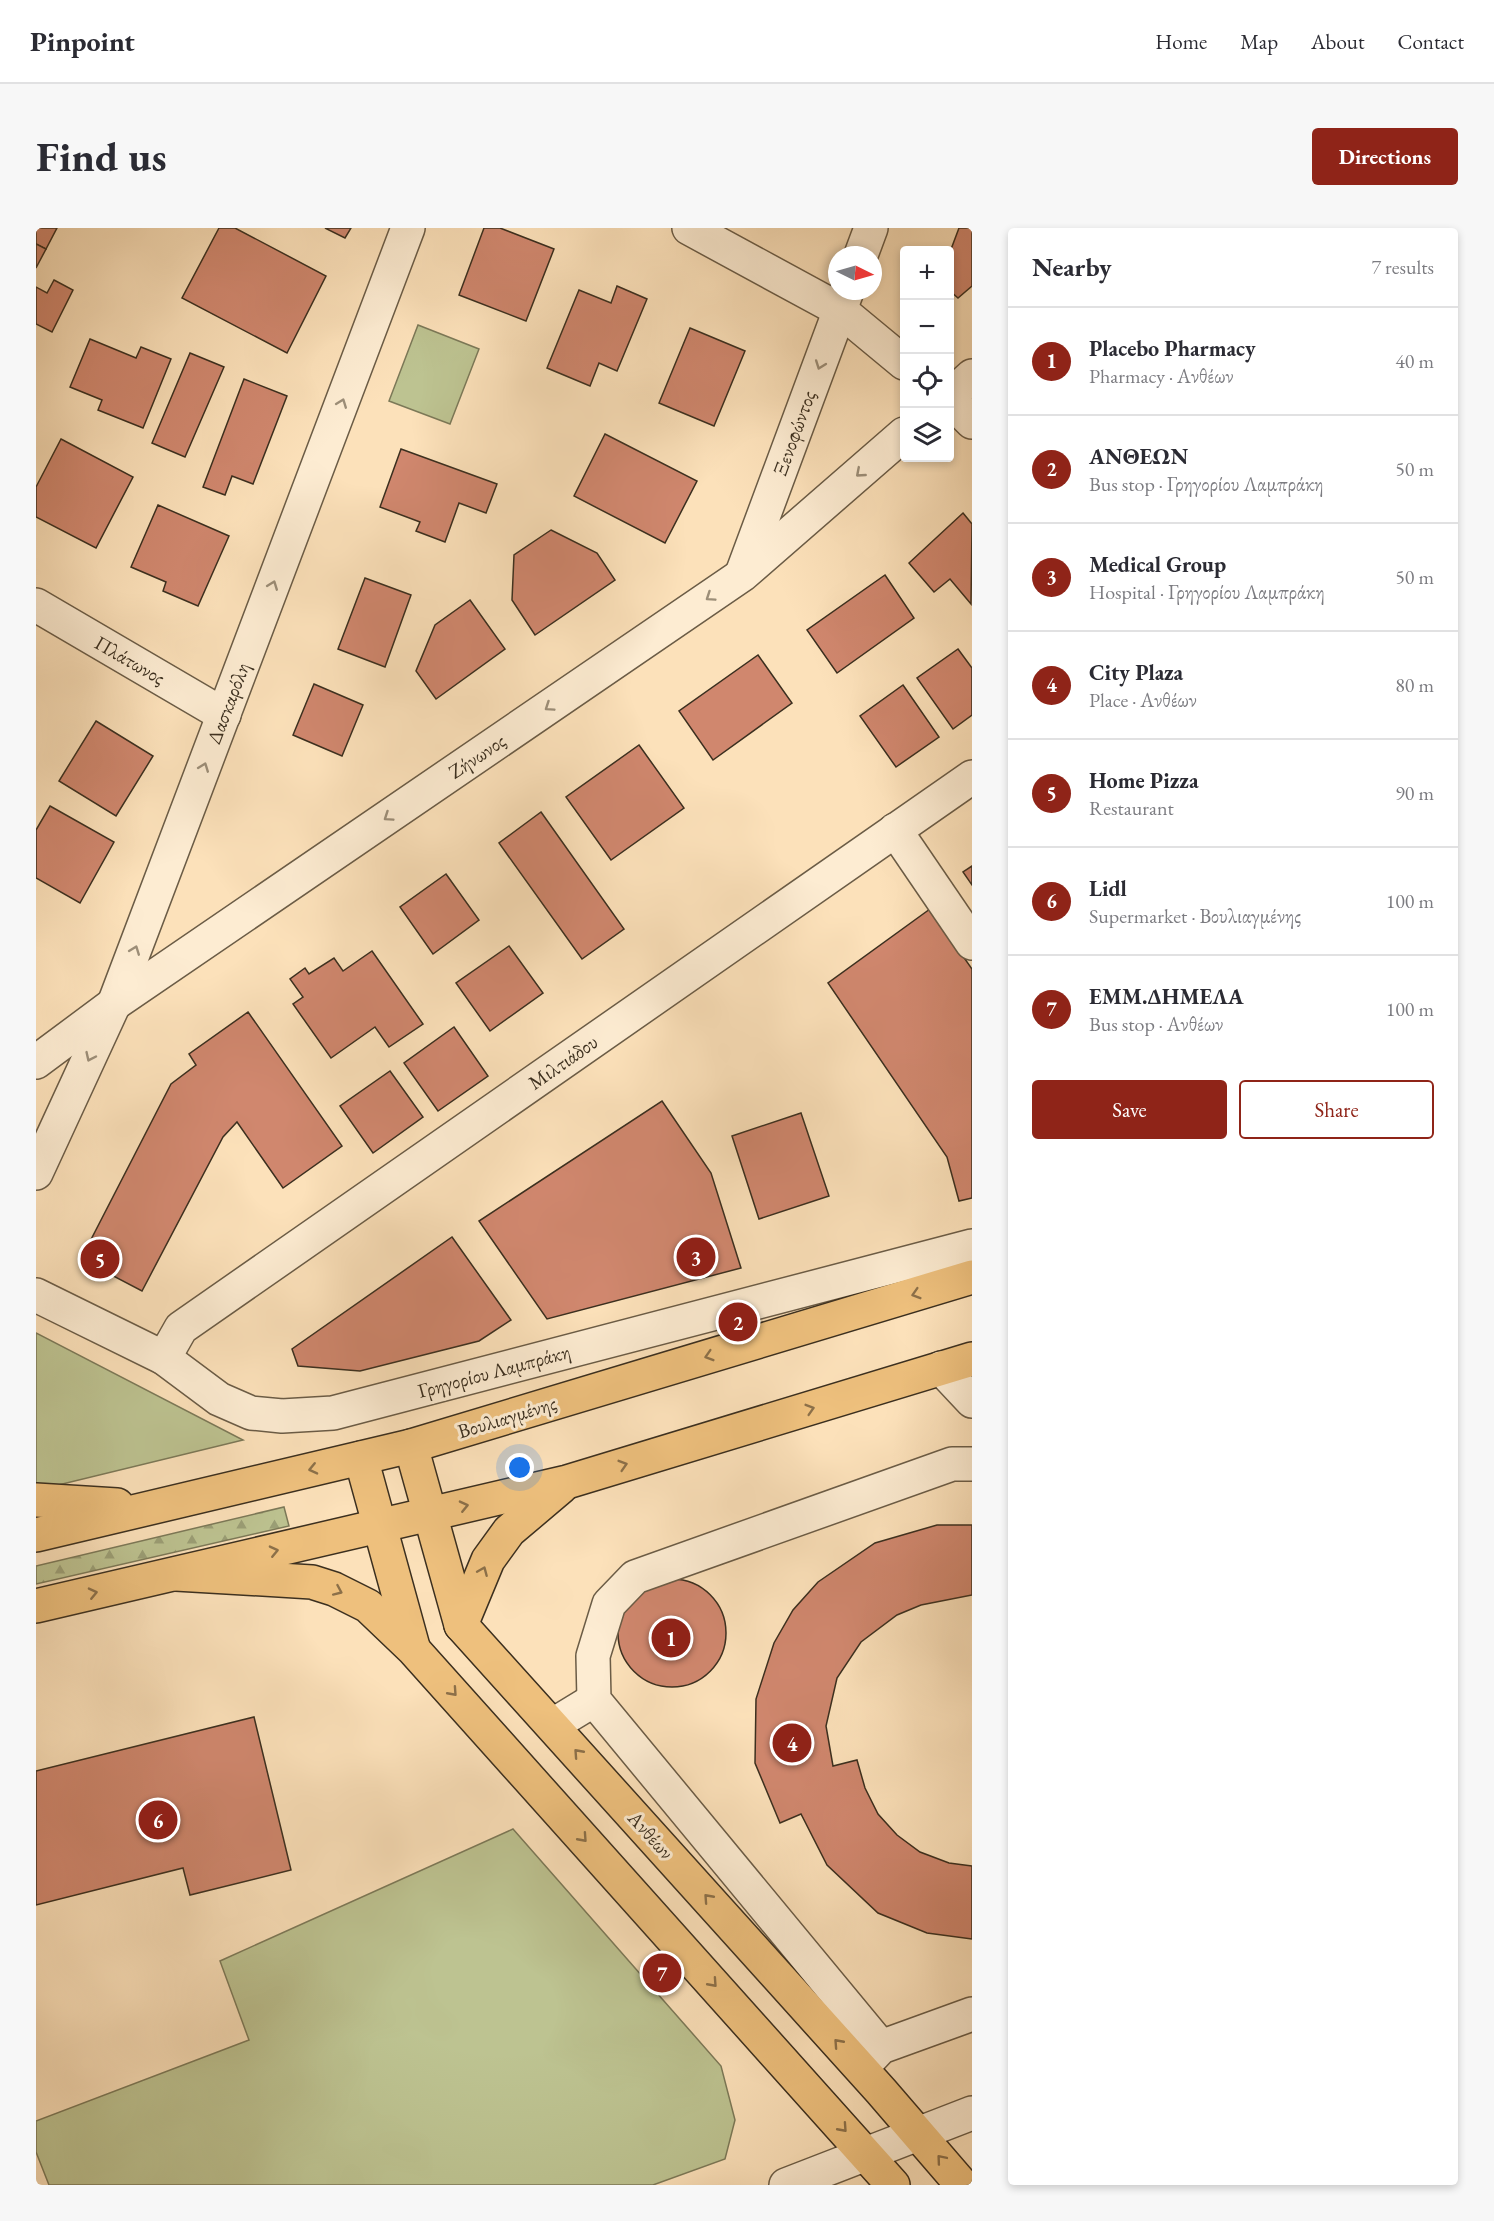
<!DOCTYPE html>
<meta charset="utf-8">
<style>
:root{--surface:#fff;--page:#f7f7f7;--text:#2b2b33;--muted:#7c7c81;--line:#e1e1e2;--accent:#8f2418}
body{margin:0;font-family:"EB Garamond",serif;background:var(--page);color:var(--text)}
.controls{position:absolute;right:18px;top:18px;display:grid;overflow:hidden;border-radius:6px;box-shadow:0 3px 9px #0003}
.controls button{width:54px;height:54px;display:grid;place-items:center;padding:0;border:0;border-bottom:2px solid var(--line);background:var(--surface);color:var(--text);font:30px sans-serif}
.compass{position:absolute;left:792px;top:18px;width:54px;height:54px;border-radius:50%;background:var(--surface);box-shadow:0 3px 9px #0003;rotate:95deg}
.you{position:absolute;left:484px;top:1240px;width:21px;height:21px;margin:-15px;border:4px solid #fff;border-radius:50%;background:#1a73e8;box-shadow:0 0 0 9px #1a73e833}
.badge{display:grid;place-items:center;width:39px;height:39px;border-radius:50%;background:var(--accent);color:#fff;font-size:20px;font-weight:700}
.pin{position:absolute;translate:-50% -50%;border:3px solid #fff;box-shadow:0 2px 6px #0006}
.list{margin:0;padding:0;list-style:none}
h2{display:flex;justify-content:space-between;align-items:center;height:78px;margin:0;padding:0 24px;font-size:26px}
h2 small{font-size:20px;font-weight:400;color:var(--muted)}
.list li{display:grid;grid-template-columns:39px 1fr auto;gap:18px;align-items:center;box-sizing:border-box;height:108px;padding:0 24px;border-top:2px solid var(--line)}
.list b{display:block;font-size:22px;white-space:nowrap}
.list p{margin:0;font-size:20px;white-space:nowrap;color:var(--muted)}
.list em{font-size:20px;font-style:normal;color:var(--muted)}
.actions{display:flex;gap:12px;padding:18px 24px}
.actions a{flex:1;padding:14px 0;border:2px solid var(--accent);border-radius:6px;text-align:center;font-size:21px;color:var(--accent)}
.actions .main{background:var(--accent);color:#fff}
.icon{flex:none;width:33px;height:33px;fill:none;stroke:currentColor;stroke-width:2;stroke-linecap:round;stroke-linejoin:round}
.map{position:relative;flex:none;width:936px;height:1957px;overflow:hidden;border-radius:6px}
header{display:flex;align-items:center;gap:36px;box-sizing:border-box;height:84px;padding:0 30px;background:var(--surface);border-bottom:2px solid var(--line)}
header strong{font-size:28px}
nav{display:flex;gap:33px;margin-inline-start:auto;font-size:21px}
.intro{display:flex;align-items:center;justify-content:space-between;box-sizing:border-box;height:144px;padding:0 36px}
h1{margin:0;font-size:42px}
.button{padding:15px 27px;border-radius:6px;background:var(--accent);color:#fff;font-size:21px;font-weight:700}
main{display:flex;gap:36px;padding:0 36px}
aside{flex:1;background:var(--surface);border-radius:6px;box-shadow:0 3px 9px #0003}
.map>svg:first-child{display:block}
</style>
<header>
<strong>Pinpoint</strong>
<nav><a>Home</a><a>Map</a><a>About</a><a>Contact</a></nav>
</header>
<div class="intro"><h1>Find us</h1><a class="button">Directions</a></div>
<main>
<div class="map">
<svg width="936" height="1957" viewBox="0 0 936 1957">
<defs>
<pattern id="forest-firs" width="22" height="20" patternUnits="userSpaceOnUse" patternTransform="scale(1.5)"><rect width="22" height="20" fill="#bdc391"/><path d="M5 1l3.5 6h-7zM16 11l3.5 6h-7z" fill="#9b9f76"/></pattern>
</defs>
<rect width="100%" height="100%" fill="#fce1ba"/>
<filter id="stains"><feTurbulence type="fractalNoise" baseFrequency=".00333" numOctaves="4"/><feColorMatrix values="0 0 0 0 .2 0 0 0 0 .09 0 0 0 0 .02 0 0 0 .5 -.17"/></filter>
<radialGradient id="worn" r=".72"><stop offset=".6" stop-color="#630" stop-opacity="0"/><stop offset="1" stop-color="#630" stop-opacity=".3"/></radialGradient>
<g fill="#bdc391" stroke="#7c7958" stroke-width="1.5">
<polygon points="382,97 443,121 414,196 353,173"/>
<polygon points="0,1105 207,1212 10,1260 0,1258"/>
<polygon points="477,1601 685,1838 699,1892 689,1931 617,1957 13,1957 0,1924 0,1893 213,1812 184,1733"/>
</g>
<polygon fill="url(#forest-firs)" stroke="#7c7958" stroke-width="1.5" points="248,1279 253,1298 0,1356 0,1338"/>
<g fill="#d0876e" stroke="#3b2f1f" stroke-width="1.5">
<polygon points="0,0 21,0 10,21 0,16"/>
<polygon points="183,0 199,0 290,48 251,125 146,70"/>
<polygon points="289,0 315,0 309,10"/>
<polygon points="448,0 464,0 518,21 490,93 423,67"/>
<polygon points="923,0 936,0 936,58 922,70 914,63 914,24"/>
<polygon points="0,16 10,21 0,40"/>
<polygon points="18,52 37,62 16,104 0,96 0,59 11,65"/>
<polygon points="581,58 611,71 581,143 563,135 554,158 511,140 543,62 575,75"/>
<polygon points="654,100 709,123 678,198 623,175"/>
<polygon points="54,111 100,130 105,119 135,131 107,200 62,182 66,172 34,159"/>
<polygon points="154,125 188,139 149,229 116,215"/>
<polygon points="208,151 251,168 217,256 196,248 189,267 167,259"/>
<polygon points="569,206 661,253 629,315 538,268"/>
<polygon points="25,211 97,249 60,320 0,289 0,259"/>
<polygon points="365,221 461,256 450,285 423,275 409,314 380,303 384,294 344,279"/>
<polygon points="122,277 193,308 162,378 127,363 130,354 95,339"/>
<polygon points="927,285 936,296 935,376 914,351 898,364 873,335"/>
<polygon points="515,302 561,325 579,352 499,407 476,372 478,327"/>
<polygon points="849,347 878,390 801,445 771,402"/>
<polygon points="329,350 375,367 349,439 302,421"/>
<polygon points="434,372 469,421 400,471 380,443 399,397"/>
<polygon points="922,421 936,440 936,487 917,501 881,450"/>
<polygon points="722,427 756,475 677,532 643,483"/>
<polygon points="278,456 327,477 306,528 257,507"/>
<polygon points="867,457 903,509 860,539 824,488"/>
<polygon points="60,493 117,528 80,588 23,553"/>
<polygon points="603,517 648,580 575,632 530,569"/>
<polygon points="14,578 78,614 44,675 0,650 0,602"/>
<polygon points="505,584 588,701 546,731 463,615"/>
<polygon points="936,638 936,657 927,644"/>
<polygon points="410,646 443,692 397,726 364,679"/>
<polygon points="894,681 936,741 936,970 923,973 911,929 792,755"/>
<polygon points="473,718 507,765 454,803 420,755"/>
<polygon points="336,723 387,796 353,819 339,799 295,830 257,776 267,769 254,751 269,740 273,746 298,730 307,743"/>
<polygon points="212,784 306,918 247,960 201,894 187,909 106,1063 45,1031 135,856 160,837 153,826"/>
<polygon points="418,799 452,848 402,883 368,835"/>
<polygon points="354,843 387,889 337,925 304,878"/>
<polygon points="626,873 675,945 705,1040 511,1091 443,993"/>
<polygon points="765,885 793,968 723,991 696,908"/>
<polygon points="416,1009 475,1092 443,1113 324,1143 262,1138 256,1121"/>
<polygon points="901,1297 936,1297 936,1367 885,1377 861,1387 825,1414 801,1450 790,1498 797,1538 821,1532 829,1560 842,1586 861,1607 884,1624 913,1635 936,1638 936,1711 891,1705 842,1685 791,1637 765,1586 744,1595 719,1535 720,1471 738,1415 757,1382 782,1354 839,1315"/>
<circle cx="636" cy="1405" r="54"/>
<polygon points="218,1489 255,1642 154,1667 147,1640 0,1677 0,1543"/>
</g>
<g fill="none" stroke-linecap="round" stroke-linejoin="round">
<g stroke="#6b5c46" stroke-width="36">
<g id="minor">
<polyline points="653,0 804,82 868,135"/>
<polyline points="825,27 835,0"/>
<polyline points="914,168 936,148"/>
<polyline points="914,172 936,194"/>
<polyline points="707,343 811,63"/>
<polyline points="0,377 188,487"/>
<polyline points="859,602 936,715"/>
<polyline points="0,834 78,776 706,347 868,206"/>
<polyline points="0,945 78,776 372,0"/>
<polyline points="0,1067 128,1130 183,1171 215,1185 246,1188 297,1185 936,1018"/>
<polyline points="128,1130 145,1100 936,549"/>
<polyline points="905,1140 936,1173"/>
<polyline points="517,1497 558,1472"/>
<polyline points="845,1819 558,1472 557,1428 573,1376 599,1349 916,1236 936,1236"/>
<polyline points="830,1835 845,1819 936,1786"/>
<polyline points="750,1957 936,1885"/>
</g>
</g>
<g stroke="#3b2f1f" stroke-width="36">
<g id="major">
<polyline points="375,1218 425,1397 845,1863 926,1957"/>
<polyline points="325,1230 377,1419"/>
<polyline points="0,1272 81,1277"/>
<polyline points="0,1307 375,1218 936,1049"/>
<polyline points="140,1346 276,1354 298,1361 332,1378 377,1421 857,1957"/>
<polyline points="0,1378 531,1254 936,1131"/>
<polyline points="425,1397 452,1332 473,1303 525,1259"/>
</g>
</g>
<use href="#minor" stroke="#fdecd2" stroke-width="33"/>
<use href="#major" stroke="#eec07d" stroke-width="33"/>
</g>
<defs><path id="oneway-chevron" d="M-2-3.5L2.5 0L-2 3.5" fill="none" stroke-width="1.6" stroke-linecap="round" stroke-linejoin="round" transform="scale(1.5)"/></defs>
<g stroke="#9c8e78">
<use href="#oneway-chevron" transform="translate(784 137) rotate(110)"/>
<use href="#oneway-chevron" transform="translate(306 175) rotate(-69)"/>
<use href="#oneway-chevron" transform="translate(824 245) rotate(139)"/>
<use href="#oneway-chevron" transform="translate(237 357) rotate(-69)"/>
<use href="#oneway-chevron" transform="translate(674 369) rotate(146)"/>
<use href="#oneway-chevron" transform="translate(513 479) rotate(146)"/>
<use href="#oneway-chevron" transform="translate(168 539) rotate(-69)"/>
<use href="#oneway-chevron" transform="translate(352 589) rotate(146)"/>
<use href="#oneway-chevron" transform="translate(99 722) rotate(-69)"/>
<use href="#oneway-chevron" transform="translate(54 829) rotate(115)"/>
</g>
<g stroke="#8c7049">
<use href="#oneway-chevron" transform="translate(880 1066) rotate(163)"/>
<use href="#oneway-chevron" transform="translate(673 1128) rotate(163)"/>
<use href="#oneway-chevron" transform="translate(774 1181) rotate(-17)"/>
<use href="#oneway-chevron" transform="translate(587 1237) rotate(-17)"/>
<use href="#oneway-chevron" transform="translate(277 1241) rotate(167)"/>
<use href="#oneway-chevron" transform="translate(428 1278) rotate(-13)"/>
<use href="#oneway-chevron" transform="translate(238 1323) rotate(-13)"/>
<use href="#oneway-chevron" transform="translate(447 1343) rotate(-67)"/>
<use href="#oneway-chevron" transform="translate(302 1363) rotate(24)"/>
<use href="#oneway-chevron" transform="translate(57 1365) rotate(-13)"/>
<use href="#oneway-chevron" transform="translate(417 1464) rotate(48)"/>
<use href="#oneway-chevron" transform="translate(542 1525) rotate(-132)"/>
<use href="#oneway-chevron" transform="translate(547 1610) rotate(48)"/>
<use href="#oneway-chevron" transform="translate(672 1670) rotate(-132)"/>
<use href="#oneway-chevron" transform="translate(677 1755) rotate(48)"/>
<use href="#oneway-chevron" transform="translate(802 1815) rotate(-132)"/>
<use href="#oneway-chevron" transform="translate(807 1900) rotate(48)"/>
<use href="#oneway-chevron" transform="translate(905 1931) rotate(-130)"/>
</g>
<g text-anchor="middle" stroke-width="6" stroke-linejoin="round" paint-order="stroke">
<g font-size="20" fill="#3b2f1f" stroke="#fdecd2">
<text transform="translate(758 205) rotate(-70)" y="7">Ξενοφώντος</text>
<text transform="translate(94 432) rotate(30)" y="7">Πλάτωνος</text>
<text transform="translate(192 475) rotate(-69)" y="7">Δασκαρόλη</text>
<text transform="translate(441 528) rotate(-34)" y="7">Ζήνωνος</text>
<text transform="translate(527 834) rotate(-35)" y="7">Μιλτιάδου</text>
<text transform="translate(458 1143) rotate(-15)" y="7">Γρηγορίου Λαμπράκη</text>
<text transform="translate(471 1189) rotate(-17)" y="7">Βουλιαγμένης</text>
<text transform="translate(615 1607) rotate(48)" y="7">Ανθέων</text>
</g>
</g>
<rect width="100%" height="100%" filter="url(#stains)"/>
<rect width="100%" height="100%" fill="url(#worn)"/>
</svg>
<div class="controls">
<button>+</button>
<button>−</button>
<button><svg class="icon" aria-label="locate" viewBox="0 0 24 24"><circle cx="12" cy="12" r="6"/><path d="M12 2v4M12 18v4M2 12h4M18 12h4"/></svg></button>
<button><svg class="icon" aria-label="layers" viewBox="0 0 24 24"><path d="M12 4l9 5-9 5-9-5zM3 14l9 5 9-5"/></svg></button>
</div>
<svg class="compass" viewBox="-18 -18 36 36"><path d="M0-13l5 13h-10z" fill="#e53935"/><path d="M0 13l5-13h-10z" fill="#7c7c81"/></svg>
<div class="you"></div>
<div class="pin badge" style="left:635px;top:1410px">1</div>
<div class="pin badge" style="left:702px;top:1094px">2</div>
<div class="pin badge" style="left:660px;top:1029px">3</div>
<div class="pin badge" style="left:756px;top:1515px">4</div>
<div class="pin badge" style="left:64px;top:1031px">5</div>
<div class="pin badge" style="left:122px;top:1592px">6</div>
<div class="pin badge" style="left:626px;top:1745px">7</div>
</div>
<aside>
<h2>Nearby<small>7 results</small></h2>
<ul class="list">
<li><span class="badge">1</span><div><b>Placebo Pharmacy</b><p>Pharmacy · Ανθέων</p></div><em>40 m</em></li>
<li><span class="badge">2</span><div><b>ΑΝΘΕΩΝ</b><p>Bus stop · Γρηγορίου Λαμπράκη</p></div><em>50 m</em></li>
<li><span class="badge">3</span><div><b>Medical Group</b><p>Hospital · Γρηγορίου Λαμπράκη</p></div><em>50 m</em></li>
<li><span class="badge">4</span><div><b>City Plaza</b><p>Place · Ανθέων</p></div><em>80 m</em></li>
<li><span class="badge">5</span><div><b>Home Pizza</b><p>Restaurant</p></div><em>90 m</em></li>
<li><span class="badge">6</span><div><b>Lidl</b><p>Supermarket · Βουλιαγμένης</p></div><em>100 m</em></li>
<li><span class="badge">7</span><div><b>ΕΜΜ.ΔΗΜΕΛΑ</b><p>Bus stop · Ανθέων</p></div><em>100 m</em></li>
</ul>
<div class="actions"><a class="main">Save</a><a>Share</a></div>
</aside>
</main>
